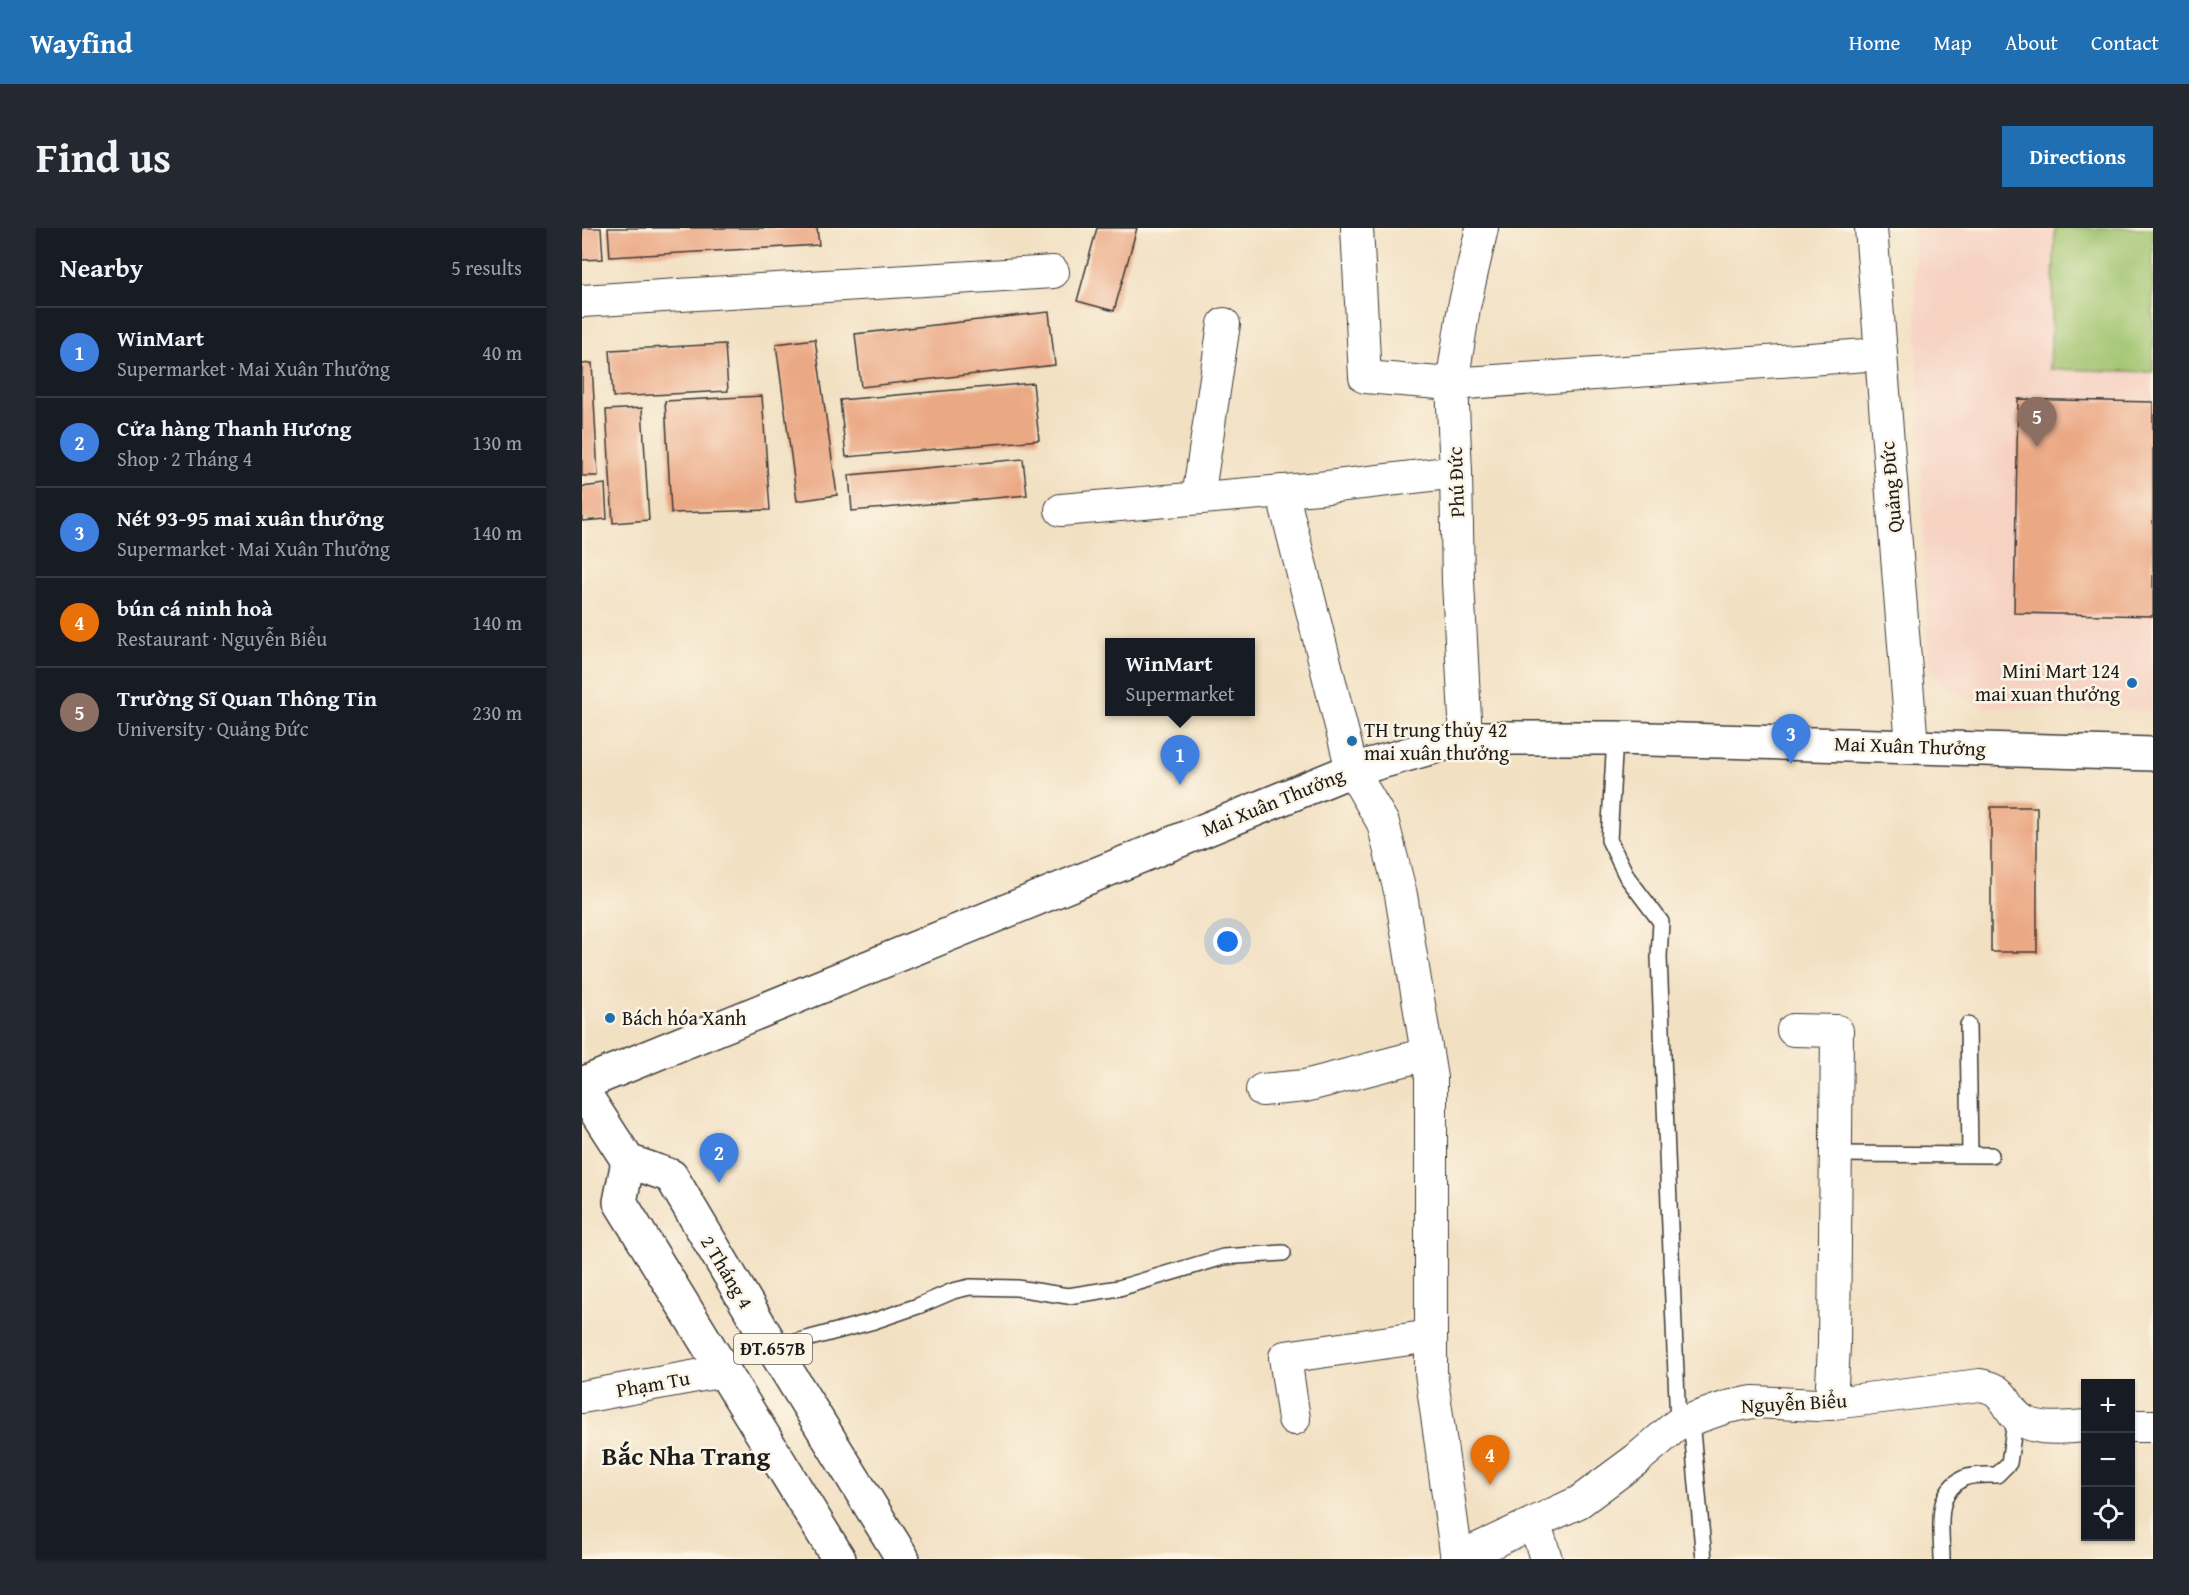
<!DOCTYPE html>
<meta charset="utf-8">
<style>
:root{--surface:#171b24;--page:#242831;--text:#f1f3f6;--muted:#9ea1a6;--line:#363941;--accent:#1f6fb2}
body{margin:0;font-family:"Gentium Book Plus",serif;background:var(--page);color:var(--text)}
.controls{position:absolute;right:18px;bottom:18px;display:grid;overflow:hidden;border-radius:0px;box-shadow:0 2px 4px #0004}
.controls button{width:54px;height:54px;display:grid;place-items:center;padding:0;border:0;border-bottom:2px solid var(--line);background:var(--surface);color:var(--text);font:30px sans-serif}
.you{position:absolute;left:646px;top:714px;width:21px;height:21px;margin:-15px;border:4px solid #fff;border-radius:50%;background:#1a73e8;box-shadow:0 0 0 9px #1a73e833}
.badge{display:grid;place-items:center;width:39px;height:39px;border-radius:50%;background:var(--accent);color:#fff;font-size:20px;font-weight:700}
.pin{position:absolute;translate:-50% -50px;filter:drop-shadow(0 2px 3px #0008)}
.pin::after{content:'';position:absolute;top:32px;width:21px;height:18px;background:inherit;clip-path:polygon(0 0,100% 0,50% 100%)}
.popup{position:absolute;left:523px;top:410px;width:150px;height:78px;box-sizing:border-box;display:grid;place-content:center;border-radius:0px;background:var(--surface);filter:drop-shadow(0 2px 4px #0005);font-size:20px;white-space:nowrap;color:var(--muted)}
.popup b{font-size:22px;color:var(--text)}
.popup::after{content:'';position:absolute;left:50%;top:100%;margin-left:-12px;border:12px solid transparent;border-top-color:var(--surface)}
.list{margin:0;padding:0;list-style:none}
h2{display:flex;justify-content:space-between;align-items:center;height:78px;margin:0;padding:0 24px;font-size:26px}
h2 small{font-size:20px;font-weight:400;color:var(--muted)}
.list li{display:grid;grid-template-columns:39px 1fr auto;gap:18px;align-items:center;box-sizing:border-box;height:90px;padding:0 24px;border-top:2px solid var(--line)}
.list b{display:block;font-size:22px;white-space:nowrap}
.list p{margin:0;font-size:20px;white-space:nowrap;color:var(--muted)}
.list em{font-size:20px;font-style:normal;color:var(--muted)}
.icon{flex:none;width:33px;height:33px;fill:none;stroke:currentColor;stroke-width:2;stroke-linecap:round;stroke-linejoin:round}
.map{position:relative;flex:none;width:1571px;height:1331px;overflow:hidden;border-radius:0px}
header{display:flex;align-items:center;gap:36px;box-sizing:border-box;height:84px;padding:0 30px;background:var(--accent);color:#fff}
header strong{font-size:28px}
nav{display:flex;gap:33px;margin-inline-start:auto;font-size:21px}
.intro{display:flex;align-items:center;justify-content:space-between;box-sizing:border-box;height:144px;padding:0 36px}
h1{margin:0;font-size:42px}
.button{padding:15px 27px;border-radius:0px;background:var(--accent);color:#fff;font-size:21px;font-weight:700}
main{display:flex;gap:36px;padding:0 36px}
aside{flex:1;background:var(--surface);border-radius:0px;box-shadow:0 2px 4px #0004}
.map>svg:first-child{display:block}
</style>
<header>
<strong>Wayfind</strong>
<nav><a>Home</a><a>Map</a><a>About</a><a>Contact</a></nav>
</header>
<div class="intro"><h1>Find us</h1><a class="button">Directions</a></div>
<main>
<aside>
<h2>Nearby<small>5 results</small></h2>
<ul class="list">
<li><span class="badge" style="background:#3f7fe0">1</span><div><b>WinMart</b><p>Supermarket · Mai Xuân Thưởng</p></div><em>40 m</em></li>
<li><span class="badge" style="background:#3f7fe0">2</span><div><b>Cửa hàng Thanh Hương</b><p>Shop · 2 Tháng 4</p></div><em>130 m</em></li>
<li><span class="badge" style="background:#3f7fe0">3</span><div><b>Nét 93-95 mai xuân thưởng</b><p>Supermarket · Mai Xuân Thưởng</p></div><em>140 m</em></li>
<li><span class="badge" style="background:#e8710a">4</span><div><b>bún cá ninh hoà</b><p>Restaurant · Nguyễn Biểu</p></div><em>140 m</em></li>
<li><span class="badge" style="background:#8d6e63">5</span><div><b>Trường Sĩ Quan Thông Tin</b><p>University · Quảng Đức</p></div><em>230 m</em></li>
</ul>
</aside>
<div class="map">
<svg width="1571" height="1331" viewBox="0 0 1571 1331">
<rect width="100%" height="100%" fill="#fcf5e5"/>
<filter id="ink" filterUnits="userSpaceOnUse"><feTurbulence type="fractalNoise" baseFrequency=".0167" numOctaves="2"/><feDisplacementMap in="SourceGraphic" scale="12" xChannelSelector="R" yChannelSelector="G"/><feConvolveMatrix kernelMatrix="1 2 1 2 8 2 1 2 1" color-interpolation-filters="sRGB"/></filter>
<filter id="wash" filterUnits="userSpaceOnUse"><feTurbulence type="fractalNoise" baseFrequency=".008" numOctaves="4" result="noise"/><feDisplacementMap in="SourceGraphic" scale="24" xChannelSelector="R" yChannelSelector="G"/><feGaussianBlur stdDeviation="1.35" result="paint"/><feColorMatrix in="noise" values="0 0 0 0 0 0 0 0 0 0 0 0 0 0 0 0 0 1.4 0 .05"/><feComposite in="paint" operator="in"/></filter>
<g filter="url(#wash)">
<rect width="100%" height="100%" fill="#f2e0c2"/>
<polygon fill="#f6d2c3" points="1331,0 1571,0 1571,483 1401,479 1363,459 1346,437"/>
<polygon fill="#9fc36d" stroke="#5e7044" stroke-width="1.5" points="1473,0 1571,0 1571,144 1468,141"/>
<g id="blocks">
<g fill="#eba884">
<polygon points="0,0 19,0 21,31 0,32"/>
<polygon points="26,0 235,0 237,17 28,29"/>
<polygon points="515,0 555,0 532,83 495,73"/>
<polygon points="467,84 473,137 279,159 273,106"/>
<polygon points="233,111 255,267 215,273 194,116"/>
<polygon points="143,116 146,163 31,169 28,122"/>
<polygon points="10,135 16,248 0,248 0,136"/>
<polygon points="451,155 457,212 264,229 258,172"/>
<polygon points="180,168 188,282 89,285 83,173"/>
<polygon points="1436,171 1571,174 1571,388 1432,385"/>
<polygon points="60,180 67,292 31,295 24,182"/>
<polygon points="441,231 445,267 270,283 267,247"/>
<polygon points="23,256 25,291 0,293 0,259"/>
<rect x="1409" y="579" width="46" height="145"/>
</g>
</g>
</g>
<g filter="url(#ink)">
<use href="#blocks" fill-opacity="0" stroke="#3c3935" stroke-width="1.5"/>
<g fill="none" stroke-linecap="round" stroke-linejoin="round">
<g stroke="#3c3935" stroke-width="18">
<g id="lane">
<polyline points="1033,510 1027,612 1045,649 1079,694 1077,729 1096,1196"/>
<polyline points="1386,797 1388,926"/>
<polyline points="1252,926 1409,927"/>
<polyline points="191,1120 292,1093 336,1078 371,1063 388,1059 435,1060 486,1068 537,1060 641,1029 701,1025"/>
<polyline points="1109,1192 1122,1331"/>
<path d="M1360,1331C1360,1303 1351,1264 1382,1250C1392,1246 1405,1247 1415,1247L1427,1235L1434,1187"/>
</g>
</g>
<g stroke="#3c3935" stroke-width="34">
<g id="street">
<polyline points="775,0 783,149 870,156 1299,126"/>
<polyline points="1289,0 1330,518"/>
<polyline points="0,73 471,44"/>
<polyline points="700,263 770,542 801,595 819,667 849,850 849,1145 875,1331"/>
<polyline points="616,270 642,96"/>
<polyline points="479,282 737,260 874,244"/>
<polyline points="884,510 876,354 874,244 870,156 882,79 900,0"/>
<polyline points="1211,802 1255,803 1252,1117 1249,1176"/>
<polyline points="680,862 723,858 845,826"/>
<polyline points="0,1169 142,1143"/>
<polyline points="712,1191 703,1129 849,1108"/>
<polyline points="1548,1198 1571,1198"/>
<polyline points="953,1296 964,1331"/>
<path d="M874,1331L997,1274L1055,1231L1096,1196L1145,1179L1171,1174L1235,1177L1398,1157C1429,1162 1421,1183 1443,1194C1460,1203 1485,1199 1504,1198"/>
</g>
</g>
<g stroke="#3c3935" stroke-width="36">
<g id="primary">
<polyline points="0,856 770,542 884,510 1033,510 1571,526"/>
<polyline points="0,862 46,933 89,948 191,1120 321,1331"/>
<polyline points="46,933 38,974 257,1331"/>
</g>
</g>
<use href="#lane" stroke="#fff" stroke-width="15"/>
<use href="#street" stroke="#fff" stroke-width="32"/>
<use href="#primary" stroke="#fff" stroke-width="33"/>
</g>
</g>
<g fill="#1f6fb2" stroke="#fcf5e5" stroke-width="2">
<circle cx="1550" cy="455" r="6"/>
<circle cx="770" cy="513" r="6"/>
<circle cx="28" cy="790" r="6"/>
</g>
<g text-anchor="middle" stroke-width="5" stroke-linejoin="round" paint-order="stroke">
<rect fill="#fcf5e5" stroke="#5f5d58" stroke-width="1.5" x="152" y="1106" width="78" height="30" rx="4.5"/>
<g font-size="18" font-weight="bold" fill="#1c1c1c">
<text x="191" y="1127">ĐT.657B</text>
</g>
<g font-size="20" fill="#1c1c1c" stroke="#fcf5e5">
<text transform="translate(874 254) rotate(-92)" y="7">Phú Đức</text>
<text transform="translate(1309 259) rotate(-95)" y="7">Quảng Đức</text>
<text transform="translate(1328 518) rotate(2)" y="7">Mai Xuân Thưởng</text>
<text transform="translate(691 574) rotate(-22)" y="7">Mai Xuân Thưởng</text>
<text transform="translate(145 1044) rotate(59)" y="7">2 Tháng 4</text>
<text transform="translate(71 1156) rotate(-10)" y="7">Phạm Tu</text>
<text transform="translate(1212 1175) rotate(-3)" y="7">Nguyễn Biểu</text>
</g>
<g font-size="20" fill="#1c1c1c" stroke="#fcf5e5" text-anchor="start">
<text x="1538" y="450" text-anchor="end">Mini Mart 124<tspan x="1538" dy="23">mai xuan thưởng</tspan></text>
<text x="782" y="509">TH trung thủy 42<tspan x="782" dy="23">mai xuân thưởng</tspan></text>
<text x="40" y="797">Bách hóa Xanh</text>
</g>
<g font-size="26" font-weight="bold" fill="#1c1c1c" stroke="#fcf5e5">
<text x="104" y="1237">Bắc Nha Trang</text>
</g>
</g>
</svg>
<div class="controls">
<button>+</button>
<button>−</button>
<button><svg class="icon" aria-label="locate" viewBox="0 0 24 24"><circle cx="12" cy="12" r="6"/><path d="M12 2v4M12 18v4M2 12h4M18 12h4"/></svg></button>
</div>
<div class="you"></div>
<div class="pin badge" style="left:598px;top:557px;background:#3f7fe0">1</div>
<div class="popup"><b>WinMart</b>Supermarket</div>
<div class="pin badge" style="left:137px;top:955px;background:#3f7fe0">2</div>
<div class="pin badge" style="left:1209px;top:536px;background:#3f7fe0">3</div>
<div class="pin badge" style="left:908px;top:1257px;background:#e8710a">4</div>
<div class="pin badge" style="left:1455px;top:219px;background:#8d6e63">5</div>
</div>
</main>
